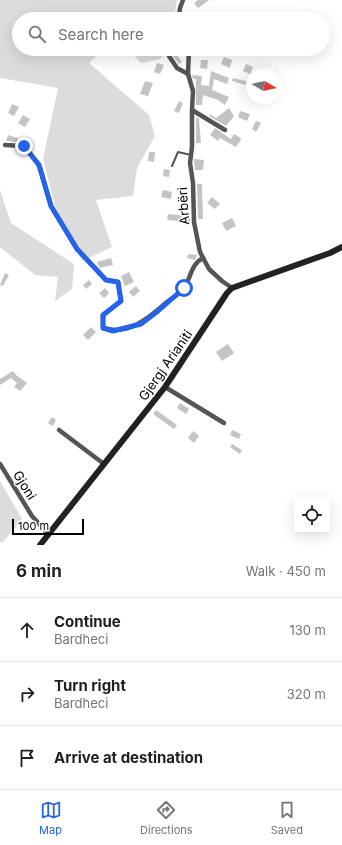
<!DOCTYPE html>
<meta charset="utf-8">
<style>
:root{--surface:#fff;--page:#f6f6f6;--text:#202124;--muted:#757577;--line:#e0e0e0;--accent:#2563eb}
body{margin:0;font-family:Inter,sans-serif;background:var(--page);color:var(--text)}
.controls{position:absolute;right:12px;bottom:12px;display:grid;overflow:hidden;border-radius:4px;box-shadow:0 4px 16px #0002}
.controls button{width:36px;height:36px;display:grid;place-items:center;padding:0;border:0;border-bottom:1px solid var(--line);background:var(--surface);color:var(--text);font:20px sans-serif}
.compass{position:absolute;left:246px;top:68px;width:36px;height:36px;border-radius:50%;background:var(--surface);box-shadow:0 4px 16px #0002;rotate:99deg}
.scale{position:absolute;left:12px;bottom:10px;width:72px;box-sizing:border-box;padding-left:4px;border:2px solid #000;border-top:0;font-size:11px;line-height:14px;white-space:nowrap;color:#000;-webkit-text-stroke:3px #fff;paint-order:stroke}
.stop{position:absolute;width:12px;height:12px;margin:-9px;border:3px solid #2563eb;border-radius:50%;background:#fff}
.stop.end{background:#2563eb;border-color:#fff;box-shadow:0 1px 4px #0008}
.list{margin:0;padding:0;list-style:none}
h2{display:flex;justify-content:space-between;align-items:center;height:52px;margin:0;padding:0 16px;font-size:17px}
h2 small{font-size:13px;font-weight:400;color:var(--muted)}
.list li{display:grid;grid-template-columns:26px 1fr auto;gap:12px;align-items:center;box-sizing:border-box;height:64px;padding:0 16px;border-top:1px solid var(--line)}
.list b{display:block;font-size:15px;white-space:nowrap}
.list p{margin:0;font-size:13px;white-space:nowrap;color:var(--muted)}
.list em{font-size:13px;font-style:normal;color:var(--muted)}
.icon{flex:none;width:22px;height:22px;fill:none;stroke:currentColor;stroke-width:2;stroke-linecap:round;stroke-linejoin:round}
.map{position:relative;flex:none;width:342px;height:545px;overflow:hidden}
.search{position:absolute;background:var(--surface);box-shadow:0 4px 16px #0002;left:12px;right:12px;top:12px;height:44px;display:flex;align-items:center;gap:10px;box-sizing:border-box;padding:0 14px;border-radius:22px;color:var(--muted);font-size:15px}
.sheet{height:244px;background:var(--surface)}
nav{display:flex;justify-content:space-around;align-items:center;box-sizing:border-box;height:56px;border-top:1px solid var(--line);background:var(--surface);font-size:11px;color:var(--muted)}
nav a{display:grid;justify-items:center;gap:2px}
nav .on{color:var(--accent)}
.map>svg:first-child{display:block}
</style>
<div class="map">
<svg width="342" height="545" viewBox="0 0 342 545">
<rect width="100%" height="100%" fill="#fff"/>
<g fill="#dcdcdc">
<polygon points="0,0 177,0 174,19 19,19 19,49 104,49 89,63 149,115 155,136 137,168 133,196 96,200 112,247 82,261 55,206 43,159 58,88 0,78"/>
<polygon points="129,49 164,49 161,59 141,63"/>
<polygon points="0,190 11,223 74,264 72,289 55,301 58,277 35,275 0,247"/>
<polygon points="0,481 22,519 3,542 0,542"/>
</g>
<g fill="#c4c4c4">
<polygon points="198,0 209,0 198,8 194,3"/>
<polygon points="176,54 182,62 179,64 173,56"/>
<polygon points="224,57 232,60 230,68 221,64"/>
<polygon points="201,60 208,60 207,69 200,68"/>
<polygon points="157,63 164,65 160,74 154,72"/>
<polygon points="246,64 253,67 250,74 243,71"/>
<polygon points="211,71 229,78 227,84 214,79 212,90 229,97 225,105 218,100 203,95 202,105 196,105 196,79 193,79 192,75 202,76 201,85 209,86"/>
<polygon points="233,78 250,82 249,86 232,81"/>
<polygon points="145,81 153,83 148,96 140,94"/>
<polygon points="179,101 183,103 179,113 174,111"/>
<polygon points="12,104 19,107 14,116 8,113"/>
<polygon points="229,108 234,116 226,126 209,116 210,114 216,118"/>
<polygon points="240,111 250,114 247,121 238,117"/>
<polygon points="23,115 30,119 25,127 18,123"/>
<polygon points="196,117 199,119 201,143 196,143"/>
<polygon points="256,121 261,123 256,132 252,129"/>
<polygon points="215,128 231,139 234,134 241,138 240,142 239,142 236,147 220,138 218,141 210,135"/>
<polygon points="8,135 18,138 17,142 6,141"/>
<polygon points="149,152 155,152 154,162 148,161"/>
<polygon points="194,159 204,160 203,170 195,170"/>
<polygon points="164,169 170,170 169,177 163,176"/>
<polygon points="197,184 202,184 203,219 198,219"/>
<polygon points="163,190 172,192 171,199 161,197"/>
<polygon points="212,197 220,204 215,209 207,203"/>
<polygon points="168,214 190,216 190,222 167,220"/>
<polygon points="232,218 236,226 226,231 222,223"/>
<polygon points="188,254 197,255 196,258 195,260 187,258"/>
<polygon points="111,258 113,265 100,268 99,267 97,262"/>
<polygon points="129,272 134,282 125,286 121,276"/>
<polygon points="5,273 9,275 3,286 0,285"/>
<polygon points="89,280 92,284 86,289 83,285"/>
<polygon points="136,286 140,291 133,297 129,292"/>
<polygon points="105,288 109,293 104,298 99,293"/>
<polygon points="91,327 96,332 88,340 83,335"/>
<polygon points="228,344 234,353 222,361 216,352"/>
<polygon points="13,371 16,375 27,383 20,391 14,387 17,383 11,378 0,385 0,379"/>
<polygon points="180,403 189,409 186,414 177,408"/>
<polygon points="156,410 177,425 174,429 153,414"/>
<polygon points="52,417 56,420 53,426 48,423"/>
<polygon points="232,430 241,434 239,439 230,435"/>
<polygon points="193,431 199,436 194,443 188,438"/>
<polygon points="232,444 242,450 240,454 230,447"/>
</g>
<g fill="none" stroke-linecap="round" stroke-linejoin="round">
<polyline stroke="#555" stroke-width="2" points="172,166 178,152 191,155"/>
<g stroke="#555" stroke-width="4.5">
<polyline points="183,18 188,18 191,19"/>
<polyline points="181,19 183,18 179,16 180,8 183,0"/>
<polyline points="170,49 169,56 177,68 188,74"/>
<polyline points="189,49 188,74 193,91 192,110 192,147 190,163 193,183 194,222 200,252 209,269 222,281 232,288"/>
<polyline points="192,110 225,130"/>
<path d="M5,145L24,146L39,165L51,206L77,249L106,280L118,282L121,301L103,315V328C128,336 149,318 167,302C172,298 180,294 184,288C191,278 191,264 203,258"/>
<polyline points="165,387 224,423"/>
<polyline points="59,430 104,464"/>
<polyline points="0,464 32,516 48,534"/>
</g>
<polyline stroke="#222" stroke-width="6" points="40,545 165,387 227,293 232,288 330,253 342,247"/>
</g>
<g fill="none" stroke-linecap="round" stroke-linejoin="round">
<polyline stroke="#2563eb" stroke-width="5" points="24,146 39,165 51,206 77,249 106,280 118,282 121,301 103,315 103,328 113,331 141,324 158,311 184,288"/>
</g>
<g text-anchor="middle" stroke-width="3" stroke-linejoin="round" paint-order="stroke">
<g font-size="13" fill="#000" stroke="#fff">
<text transform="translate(183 206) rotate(-94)" y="5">Arbëri</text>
<text transform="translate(165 365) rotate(-55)" y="5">Gjergj Arianiti</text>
<text transform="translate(25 485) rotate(58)" y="5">Gjoni</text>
</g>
</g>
</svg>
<div class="controls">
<button><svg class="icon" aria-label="locate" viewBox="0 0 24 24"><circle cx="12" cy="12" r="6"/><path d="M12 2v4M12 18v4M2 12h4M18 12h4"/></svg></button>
</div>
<svg class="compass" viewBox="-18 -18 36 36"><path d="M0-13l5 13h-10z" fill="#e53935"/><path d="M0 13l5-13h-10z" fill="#757577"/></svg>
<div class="scale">100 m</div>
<div class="stop" style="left:184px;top:288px"></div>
<div class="stop end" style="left:24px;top:146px"></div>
<div class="search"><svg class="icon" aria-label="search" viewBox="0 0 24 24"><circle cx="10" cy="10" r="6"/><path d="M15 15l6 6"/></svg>Search here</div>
</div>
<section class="sheet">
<h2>6 min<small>Walk · 450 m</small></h2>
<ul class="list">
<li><svg class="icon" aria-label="ahead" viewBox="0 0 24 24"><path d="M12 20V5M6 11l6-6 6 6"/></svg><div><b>Continue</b><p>Bardheci</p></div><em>130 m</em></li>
<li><svg class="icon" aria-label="right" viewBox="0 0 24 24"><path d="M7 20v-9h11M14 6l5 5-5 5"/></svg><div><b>Turn right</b><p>Bardheci</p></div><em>320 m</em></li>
<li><svg class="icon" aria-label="arrive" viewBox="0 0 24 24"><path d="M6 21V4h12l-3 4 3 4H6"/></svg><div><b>Arrive at destination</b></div></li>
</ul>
</section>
<nav>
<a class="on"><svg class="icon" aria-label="map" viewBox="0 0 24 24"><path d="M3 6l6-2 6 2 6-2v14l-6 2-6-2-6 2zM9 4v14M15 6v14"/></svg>Map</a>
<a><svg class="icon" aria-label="directions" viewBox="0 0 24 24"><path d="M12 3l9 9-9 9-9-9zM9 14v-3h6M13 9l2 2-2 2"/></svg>Directions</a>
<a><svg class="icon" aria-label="saved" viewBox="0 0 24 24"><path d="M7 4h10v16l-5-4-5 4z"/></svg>Saved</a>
</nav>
